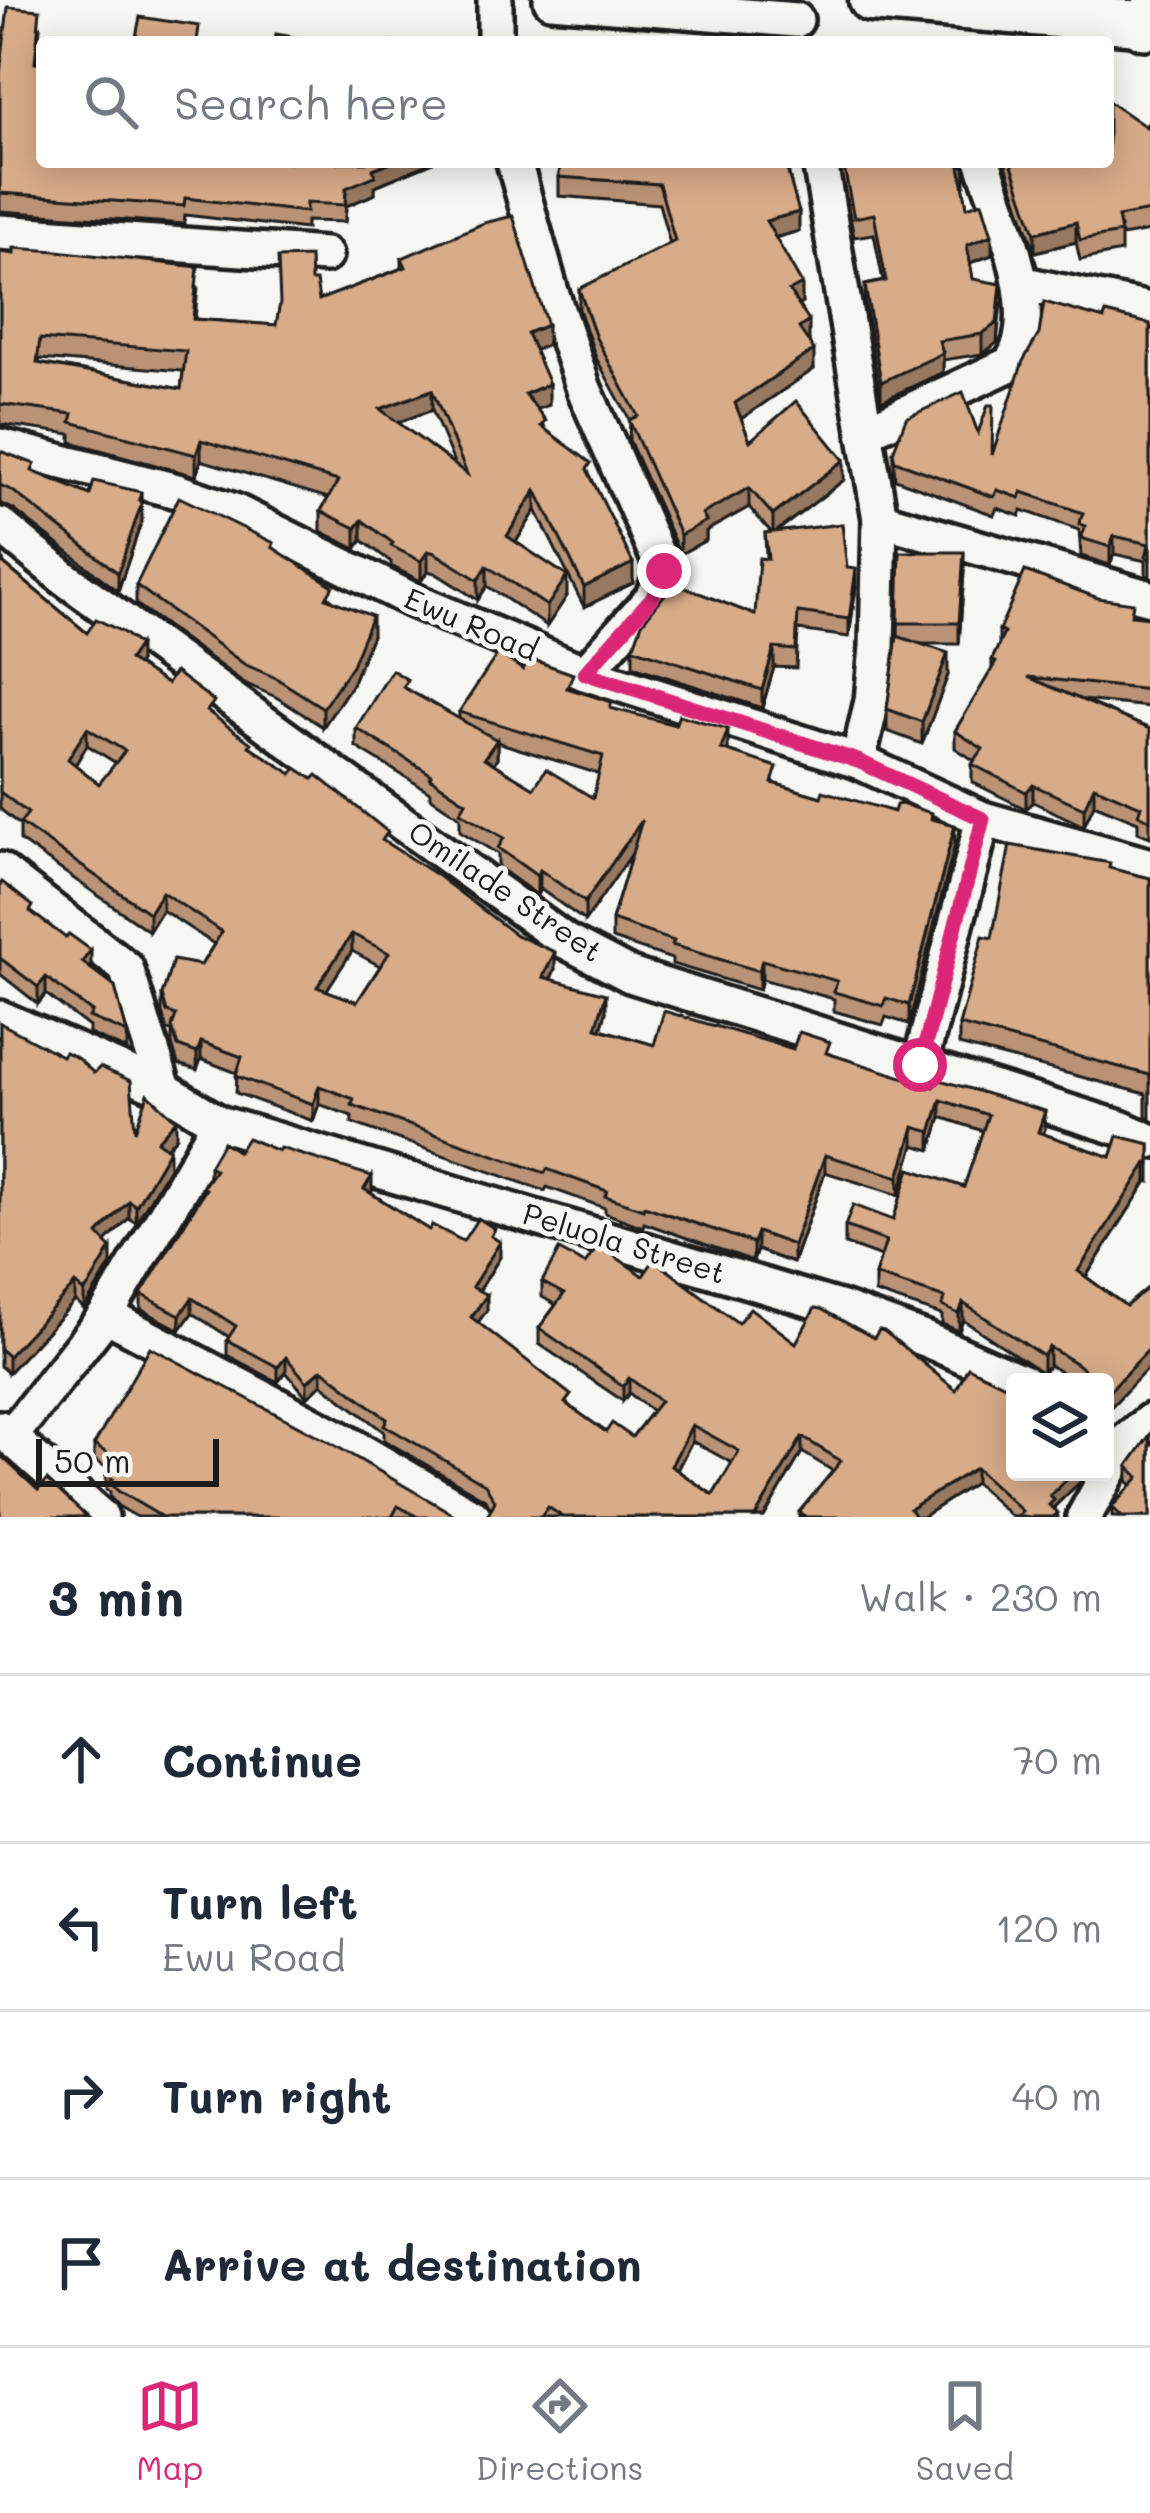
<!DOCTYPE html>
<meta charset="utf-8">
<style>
:root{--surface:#fff;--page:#f2f2f3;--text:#1f2937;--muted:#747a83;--line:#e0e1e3;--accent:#db2777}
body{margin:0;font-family:Mali,sans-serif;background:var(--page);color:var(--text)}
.controls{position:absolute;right:36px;bottom:36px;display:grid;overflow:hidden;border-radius:12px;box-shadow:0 6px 30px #0003}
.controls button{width:108px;height:108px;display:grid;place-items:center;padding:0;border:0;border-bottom:3px solid var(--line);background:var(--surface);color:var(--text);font:60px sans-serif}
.scale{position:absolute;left:36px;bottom:30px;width:183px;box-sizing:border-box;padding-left:12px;border:6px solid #1c1c1c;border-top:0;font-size:33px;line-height:42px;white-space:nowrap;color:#1c1c1c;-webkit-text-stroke:9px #f6f6f2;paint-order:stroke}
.stop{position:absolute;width:36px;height:36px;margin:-27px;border:9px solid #db2777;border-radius:50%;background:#fff}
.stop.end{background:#db2777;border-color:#fff;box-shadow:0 3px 12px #0008}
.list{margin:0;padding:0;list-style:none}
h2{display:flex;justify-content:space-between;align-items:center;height:156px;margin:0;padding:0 48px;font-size:51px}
h2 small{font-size:39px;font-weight:400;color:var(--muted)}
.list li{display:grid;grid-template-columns:78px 1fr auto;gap:36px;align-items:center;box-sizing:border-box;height:168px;padding:0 48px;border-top:3px solid var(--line)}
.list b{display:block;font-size:45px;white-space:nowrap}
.list p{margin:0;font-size:39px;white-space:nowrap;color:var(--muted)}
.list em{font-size:39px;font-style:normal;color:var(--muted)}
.icon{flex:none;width:66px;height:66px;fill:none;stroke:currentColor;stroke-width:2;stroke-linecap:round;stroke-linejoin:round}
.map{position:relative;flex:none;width:1150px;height:1517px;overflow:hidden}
.search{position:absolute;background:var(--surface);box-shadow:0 6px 30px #0003;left:36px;right:36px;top:36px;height:132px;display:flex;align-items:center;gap:30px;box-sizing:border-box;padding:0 42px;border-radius:12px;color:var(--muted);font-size:45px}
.sheet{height:828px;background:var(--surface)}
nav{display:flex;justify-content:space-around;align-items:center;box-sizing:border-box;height:168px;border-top:3px solid var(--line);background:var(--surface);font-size:33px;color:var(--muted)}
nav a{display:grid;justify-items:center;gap:6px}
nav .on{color:var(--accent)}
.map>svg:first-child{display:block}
</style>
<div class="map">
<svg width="1150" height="1517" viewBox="0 0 1150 1517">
<rect width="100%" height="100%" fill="#f6f6f2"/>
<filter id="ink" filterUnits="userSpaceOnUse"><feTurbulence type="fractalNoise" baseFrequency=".00833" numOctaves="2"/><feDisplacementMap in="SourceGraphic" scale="24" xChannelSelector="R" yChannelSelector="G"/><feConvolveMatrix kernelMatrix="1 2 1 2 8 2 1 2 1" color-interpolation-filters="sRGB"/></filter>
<g filter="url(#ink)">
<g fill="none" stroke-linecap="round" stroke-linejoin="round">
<g stroke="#1c1c1c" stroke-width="42">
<g id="minor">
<polyline points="495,0 495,42"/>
<polyline points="551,0 796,20"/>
<polyline points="514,162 551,292 584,389 664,571 652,598 585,673"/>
<polyline points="820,162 880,519 877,647 872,701 858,761"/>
<polyline points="0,232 325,255"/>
<polyline points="1024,284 1150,310"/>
<path d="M865,432L1010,364C1046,315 1000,214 983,162"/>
<polyline points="0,446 177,491 234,511 412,600 585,673 858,761 983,819 1150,866"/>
<polyline points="880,519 1150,598"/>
<polyline points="0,525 63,577 565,941 630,975 1120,1128 1150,1141"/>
<polyline points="0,870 126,968 164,1089"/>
<polyline points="0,1018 164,1089 219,1123 842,1309 927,1340 1023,1382"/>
<polyline points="920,1065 983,819"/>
<polyline points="106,1315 335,1436 474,1517"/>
<polyline points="0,1428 101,1517"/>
<polyline points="10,1437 106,1315 219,1123"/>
<polyline points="1084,1517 1126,1441 1150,1421"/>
</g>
</g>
<g stroke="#1c1c1c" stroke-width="51">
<polyline id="major" points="871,0 1150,24"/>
</g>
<g stroke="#1c1c1c" stroke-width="60">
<polyline id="highway" points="1145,23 1150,21"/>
</g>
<use href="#minor" stroke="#f6f6f2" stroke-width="33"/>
<use href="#major" stroke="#f6f6f2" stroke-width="42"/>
<use href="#highway" stroke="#f6f6f2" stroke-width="51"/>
</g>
<g fill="#ba9376" stroke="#1c1c1c" stroke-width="3" fill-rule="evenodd">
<polygon points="40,28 36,63 42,162 433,162 375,186 375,194 346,206 345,222 306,221 306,229 185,215 184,224 0,211 0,74"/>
<polygon points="1150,121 1150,231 1121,236 1121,252 1080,260 1076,242 1035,252 1005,162 1108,162"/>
<polygon points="787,162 799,231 775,238 802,303 798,305 809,340 814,369 741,419 750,441 844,480 776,532 847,568 856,587 849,637 798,630 796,668 774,667 762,708 633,666 633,648 755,615 766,558 765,533 771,532 749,507 706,531 706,540 680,554 629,440 630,420 596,358 579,309 579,289 670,244 659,204 559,196 559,177"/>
<polygon points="839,162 965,162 965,185 963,185 967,207 992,255 970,263 973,279 1001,303 997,343 982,354 943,360 943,372 881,401 865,304 865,285 883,281 874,234 854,237"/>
<path d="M0,252L198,287L195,319L276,325L311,281L319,300L402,268V258L547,345L534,350L549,405L537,409L546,430L591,477L633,583L584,607L536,510L516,542L567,596L547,626L487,586L478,600L435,573L428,571L421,581L391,566V562L362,540L356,549L321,531V511L328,498L201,460L196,476L71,442V434L0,424ZM40,359L183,371L181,389L39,363ZM432,410L455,465L398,423Z"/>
<polygon points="1104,319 1150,324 1150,577 1146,575 1146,561 1114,554 1110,565 1081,556 1079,530 1022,510 1020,516 997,508 994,515 895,479 893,452 978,433 992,455"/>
<polygon points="0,451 35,473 90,495 141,502 142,520 118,591 13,509 0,503"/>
<path d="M0,546L4,564L87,633L139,662L137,665L214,717L251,747L388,845L555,969L551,979L606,1012L601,1029L654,1045L793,1049L830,1054L1045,1129L1043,1134L1111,1157L1150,1144V1182L1147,1181L1086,1277L1126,1306L1108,1410L1105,1407V1382H1078L1049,1365L1043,1373L963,1320L959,1331L942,1324V1315L875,1293V1275L881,1257L845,1244V1226L893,1220L964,1187L983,1131L941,1117L931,1150L914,1145L899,1195L825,1172L793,1263L757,1250L753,1261L644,1223L643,1227L605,1213V1208L547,1187L545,1191L352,1123V1116L319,1104L313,1121L236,1093L237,1073L201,1059L197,1070L178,1064L172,1044V1031L167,1030L162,1013V995L201,965L214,944L162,910L149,931L20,841V825L0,809ZM87,745L116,763L99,784L75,765ZM352,951L380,966L357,1002L326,991Z"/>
<polygon points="274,548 372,635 352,684 323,727 276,697 244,683 136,604 136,585"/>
<polygon points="900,552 964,572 959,644 919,644 948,675 922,744 887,731 887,709 898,636"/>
<polygon points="1133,615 1150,617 1150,707 1082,700 1150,729 1150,837 1138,832 1138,822 1094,804 1084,826 1033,802 1026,809 972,782 972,764 975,761 955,748 955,731 992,670 992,660 999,644 999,630"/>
<path d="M523,670L573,690L612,709L728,748L727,751L777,784L821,797L932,819L955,844L909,1024L886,1017L883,1025L834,1011V999L762,979L759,990L672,964V959L612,939V920L632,853L585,921L540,889L537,895L498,867V854L460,831V817L430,797V792L356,747V728L408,690L459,719V712ZM497,742L599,774L593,798L534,788L493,764L497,759Z"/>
<polygon points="1110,869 1150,878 1150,1119 1146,1116 1146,1094 959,1045 959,1025 992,938"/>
<polygon points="0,885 90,968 127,1033 127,1050 89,1034 89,1027 46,994 38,1004 0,974"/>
<polygon points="0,1023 135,1131 176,1137 166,1148 169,1167 136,1223 129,1218 106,1242 111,1264 89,1303 84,1309 75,1301 8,1373 0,1366"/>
<path d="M238,1152L372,1191L371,1193L429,1230L463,1241L495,1239L500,1257L479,1291L487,1310L478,1322L571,1407L606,1432L632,1437L652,1411L629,1393L623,1401L539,1344V1328L556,1305L542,1297V1282L585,1264L643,1276L738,1323L796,1343L1015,1472H1085L1080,1482L1054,1507L1058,1517H1012L975,1483L922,1517H799V1512L833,1471L802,1452L764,1517H487L491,1509L485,1499L384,1440V1432L322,1384L307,1397L286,1372L278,1382L227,1355V1340L229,1337L192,1313L180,1330L141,1309V1294L203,1195V1187L209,1178V1166ZM692,1441L732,1463L713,1495L677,1470Z"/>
<polygon points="1150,1435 1150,1517 1112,1517 1112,1507 1132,1485 1128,1482 1128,1466"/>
<polygon points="94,1445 458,1517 137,1517 118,1506 110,1497 110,1492 106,1490 106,1475 109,1469 94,1460"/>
</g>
<g fill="#977860" stroke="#1c1c1c" stroke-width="3">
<polygon points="391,162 433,162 375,186 375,194 346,206 345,222 346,188 373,169"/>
<polygon points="799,212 799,231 766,240 766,221"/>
<polygon points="1076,222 1076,242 1035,252 1035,233"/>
<polygon points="992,235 992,255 967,264 967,245"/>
<polygon points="802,284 802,303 789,311 789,291"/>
<polygon points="1001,284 997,343 982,354 982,334"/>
<polygon points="809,321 809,340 799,347 799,328"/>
<polygon points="547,325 547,345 527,353 527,333"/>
<polygon points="814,350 814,369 735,423 735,403"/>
<polygon points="943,353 943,372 881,401 881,382"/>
<polygon points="549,384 549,405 525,414 525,394"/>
<polygon points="432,390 432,410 380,429 380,409"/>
<polygon points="201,440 201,460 196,476 196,455"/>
<polygon points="844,460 844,480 773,534 773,515"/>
<polygon points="749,488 749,507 706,531 706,540 680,554 680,535 702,514"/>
<polygon points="536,490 536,510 507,556 507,536"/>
<polygon points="141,492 142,520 118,591 118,573"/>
<polygon points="362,520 362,540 356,549 356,528"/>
<polygon points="1114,536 1114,554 1110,565 1110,547"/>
<polygon points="428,551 428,571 421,581 421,561"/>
<polygon points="964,552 964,572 959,644 959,623"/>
<polygon points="633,563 633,583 584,607 584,587"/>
<polygon points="487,566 487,586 478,600 478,580"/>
<polygon points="856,569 856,587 849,637 849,619"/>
<polygon points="567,576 567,596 547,626 547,606"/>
<polygon points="372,616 372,635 352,684 323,727 323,708"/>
<polygon points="139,645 139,662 129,677 129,660"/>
<polygon points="774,648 774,667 762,708 762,690"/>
<polygon points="948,653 948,675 922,744 922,722"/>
<polygon points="87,728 87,745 68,777 68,759"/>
<polygon points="728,729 728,748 721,768 721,749"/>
<polygon points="497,740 497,759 484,777 484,758"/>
<polygon points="1033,785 1033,802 1026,809 1026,792"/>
<polygon points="1094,786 1094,804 1084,826 1084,808"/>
<polygon points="642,820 642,839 585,921 585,902"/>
<polygon points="955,825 955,844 909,1024 909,1005"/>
<polygon points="540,870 540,889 537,895 537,876"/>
<polygon points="162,892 162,910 149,931 149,913"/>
<polygon points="352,934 352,951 317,1005 317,987"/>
<polygon points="91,950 91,967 82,978 82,962"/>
<polygon points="555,952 555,969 543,995 543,977"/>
<polygon points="762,960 762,979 759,990 759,971"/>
<polygon points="46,977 46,994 38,1004 38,987"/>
<polygon points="606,994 606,1012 596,1046 596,1028"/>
<polygon points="201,1042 201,1059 197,1070 197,1053"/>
<polygon points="319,1086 319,1104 313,1121 313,1104"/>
<polygon points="941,1100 941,1117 931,1150 931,1132"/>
<polygon points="1045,1111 1045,1129 1038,1150 1038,1132"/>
<polygon points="176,1120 176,1137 157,1158 157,1141"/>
<polygon points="914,1127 914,1145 899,1195 899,1177"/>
<polygon points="169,1150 169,1167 136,1223 136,1206"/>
<polygon points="825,1155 825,1172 793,1263 793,1245"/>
<polygon points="1147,1163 1147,1181 1078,1289 1078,1271"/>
<polygon points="372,1176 372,1191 364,1205 364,1189"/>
<polygon points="129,1201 129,1218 98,1250 98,1234"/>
<polygon points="757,1232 757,1250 753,1261 753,1243"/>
<polygon points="500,1242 500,1257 472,1302 472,1287"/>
<polygon points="111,1248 111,1264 84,1309 84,1292"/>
<polygon points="75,1284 75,1301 8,1373 8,1356"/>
<polygon points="487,1295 487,1310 471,1332 471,1317"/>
<polygon points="192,1298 192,1313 180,1330 180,1315"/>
<polygon points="963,1303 963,1320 959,1331 959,1314"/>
<polygon points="1049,1347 1049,1365 1043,1373 1043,1356"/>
<polygon points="1150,1348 1150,1366 1108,1410 1108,1392"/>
<polygon points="286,1357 286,1372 278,1382 278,1367"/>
<polygon points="322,1369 322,1384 307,1397 307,1382"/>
<polygon points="629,1378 629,1393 623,1401 623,1386"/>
<polygon points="692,1425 692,1441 671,1481 671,1466"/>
<polygon points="802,1437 802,1452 764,1517 755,1517"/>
<polygon points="975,1468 975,1483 922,1517 910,1517 910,1509"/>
<polygon points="1074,1472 1085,1472 1080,1482 1054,1507 1054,1515 1049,1517 1050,1496"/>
</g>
<g fill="#d8ab89" stroke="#1c1c1c" stroke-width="3" fill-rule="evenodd">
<polygon points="8,7 40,10 35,63 42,64 42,162 391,162 373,169 375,176 346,188 345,205 306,203 306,212 185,198 184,206 0,193 0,74"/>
<polygon points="140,17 199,26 197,42 135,42"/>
<polygon points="276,34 323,42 393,42 275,42"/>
<polygon points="1108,101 1146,127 1150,121 1150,211 1118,217 1121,233 1080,240 1076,222 1035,233 1011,162 1108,162"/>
<polygon points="560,162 785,162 799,212 766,221 802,284 789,291 809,321 799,328 814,350 735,403 750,441 796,401 844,460 773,515 749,488 702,514 706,521 680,535 629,420 638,416 596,338 579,289 675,241 659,184 559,177"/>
<polygon points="843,162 965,162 965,166 960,166 967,207 982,202 992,235 967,245 973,279 1001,284 997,323 982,334 939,341 943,353 881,382 865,285 886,281 874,214 854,218"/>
<path d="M513,216L547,325L527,333L549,384L525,394L546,421L541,426L591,463L587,469L633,563L584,587L536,490L507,536L567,576L547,606L487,566L478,580L435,553L428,551L421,561L391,546L393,543L362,520L356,528L321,511L338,481L201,440L196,455L71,422L73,414L0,404V252L14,254V248L57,251L198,267L193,319L276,325L280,303L278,258L310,257L311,281H316L319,300L406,267L402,258L484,223ZM40,339L186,351L181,389L37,363ZM432,390L467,474L380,409Z"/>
<polygon points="1044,302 1104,319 1106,313 1150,324 1150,559 1146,557 1149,544 1114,536 1110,547 1081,538 1086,526 1079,524 1083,513 1022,492 1020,498 997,490 994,497 895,461 893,452 906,418 963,392 978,433 988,405 993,405 992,455 1023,361 1039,334"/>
<polygon points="0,451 35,464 32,471 90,495 94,481 141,492 139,500 142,502 118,573 13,491 0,485"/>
<polygon points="179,497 274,543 272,547 333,586 326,598 372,616 352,665 323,708 276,678 244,664 136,585"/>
<polygon points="842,524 847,568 856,569 849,619 798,612 796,650 774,648 762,690 633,648 642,623 674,583 755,615 759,558 768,559 765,533"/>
<polygon points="900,552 964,552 959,623 898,623"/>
<path d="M0,561L87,633L96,619L124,633L139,645L129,660L167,684L175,672L214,701L207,711L251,743L249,746L292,774L296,768L313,779L317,775L388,832L382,840L438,876L516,935L555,952L543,977L606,994L596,1028L654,1045L664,1011L793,1049L799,1032L830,1042L826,1053L934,1087L937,1079L1045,1111L1038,1132L1111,1157L1118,1136L1150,1144V1164L1147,1163L1078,1271L1126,1306L1150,1286V1348L1108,1392L1105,1390V1382H1097L1077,1364L1049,1347L1043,1356L963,1303L959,1314L942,1306L945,1298L875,1275L886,1241L845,1226L853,1205L893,1220L910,1169L964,1187L988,1115L941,1100L931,1132L914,1127L899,1177L825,1155L793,1245L757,1232L753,1243L644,1206L643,1209L605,1196L607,1191L547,1169L545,1173L352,1105L354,1099L319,1086L313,1104L236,1076L242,1057L201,1042L197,1053L178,1046L172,1027L176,1015L167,1012L162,995L173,960L201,965L222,932L162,892L149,913L20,823L28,813L0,792ZM87,728L125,751L99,784L68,759ZM352,934L389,953L357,1002L317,987Z"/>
<polygon points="1025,571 1098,598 1133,603 1131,615 1150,617 1150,690 1028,677 1150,729 1150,820 1138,814 1141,806 1094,786 1084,808 1033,785 1026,792 972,764 983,749 955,731 996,662 992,660 1004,633 999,630"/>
<polygon points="897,636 948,653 922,722 887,709"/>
<polygon points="498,653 523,670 528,658 573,674 567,688 612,702 610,708 675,725 679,715 728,729 721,749 777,767 772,783 821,797 823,791 894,812 896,805 901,804 932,813 931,819 955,825 909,1005 886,998 883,1006 834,992 837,981 762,960 759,971 672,945 674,941 612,920 642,820 585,902 540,870 537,876 498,848 504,838 460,812 466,802 430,778 432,775 356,728 392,670 408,680 403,687 497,740 484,758 534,788 546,769 593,798 603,756 459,712"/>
<polygon points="1010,845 1110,863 1109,868 1150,878 1150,1075 959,1025 983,936 992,938"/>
<polygon points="2,882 33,906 30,911 66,938 69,934 91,950 82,962 115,987 127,1033 89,1017 92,1012 46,977 38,987 0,958 0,885"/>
<polygon points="0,1023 62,1056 65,1052 77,1058 94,1073 100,1067 131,1081 135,1131 148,1094 176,1120 157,1141 169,1150 136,1206 129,1201 98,1234 111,1248 89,1286 84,1292 75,1284 8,1356 0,1349"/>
<path d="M247,1138L278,1151L280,1148L372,1176L364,1189L429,1230L432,1225L463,1241L478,1218L495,1229L491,1236L500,1242L472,1287L487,1295L471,1317L571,1395L565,1403L606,1432L612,1423L632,1437L660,1401L629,1378L623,1386L539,1328L564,1294L542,1282L559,1250L585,1264L599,1245L643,1276L654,1260L738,1323L750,1308L796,1343L815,1308L821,1309L874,1338L879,1330L884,1331L956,1390L968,1367L1015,1390V1472H1074L1050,1496L1054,1500L1049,1505L1058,1513L1053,1517H1019L1017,1516L1022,1511L975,1468L910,1509L915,1517H806L799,1512L841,1461L802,1437L755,1517H563L548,1507L541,1517H487L495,1501L485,1484L384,1425L387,1419L322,1369L307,1382L286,1357L278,1367L227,1340L236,1326L192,1298L180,1315L141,1294L206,1189L203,1187L215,1170L209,1166L223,1142L238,1152ZM692,1425L739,1451L713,1495L671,1466Z"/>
<polygon points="150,1347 329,1442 458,1517 418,1517 398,1506 392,1517 162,1517 118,1491 110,1482 113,1479 106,1475 115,1458 94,1445"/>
<polygon points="1150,1435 1150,1517 1120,1517 1121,1516 1112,1507 1139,1477 1128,1466"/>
<polygon points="0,1455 38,1490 47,1480 87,1517 0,1517"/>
</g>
</g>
<g fill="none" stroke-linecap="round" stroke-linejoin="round" filter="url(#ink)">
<polyline stroke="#db2777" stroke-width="15" points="664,571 652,598 585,673 858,761 983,819 920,1065"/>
</g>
<g text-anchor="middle" stroke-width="10" stroke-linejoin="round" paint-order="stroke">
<g font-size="30" fill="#1c1c1c" stroke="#f6f6f2">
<text transform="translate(471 625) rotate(23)" y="10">Ewu Road</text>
<text transform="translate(505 892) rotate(34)" y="10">Omilade Street</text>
<text transform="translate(624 1244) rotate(17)" y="10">Peluola Street</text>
</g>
</g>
</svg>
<div class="controls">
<button><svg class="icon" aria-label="layers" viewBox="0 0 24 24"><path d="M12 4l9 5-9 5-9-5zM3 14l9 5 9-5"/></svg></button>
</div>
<div class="scale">50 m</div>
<div class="stop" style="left:920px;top:1065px"></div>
<div class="stop end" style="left:664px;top:571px"></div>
<div class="search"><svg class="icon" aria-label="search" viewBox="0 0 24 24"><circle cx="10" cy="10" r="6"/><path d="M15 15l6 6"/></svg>Search here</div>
</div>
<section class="sheet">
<h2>3 min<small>Walk · 230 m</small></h2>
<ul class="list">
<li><svg class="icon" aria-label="ahead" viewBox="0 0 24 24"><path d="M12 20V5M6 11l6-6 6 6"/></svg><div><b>Continue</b></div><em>70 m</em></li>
<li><svg class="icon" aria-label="left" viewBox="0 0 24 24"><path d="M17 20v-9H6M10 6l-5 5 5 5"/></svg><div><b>Turn left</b><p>Ewu Road</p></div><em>120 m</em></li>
<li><svg class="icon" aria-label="right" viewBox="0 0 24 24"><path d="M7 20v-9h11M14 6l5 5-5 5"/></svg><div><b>Turn right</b></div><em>40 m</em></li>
<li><svg class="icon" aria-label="arrive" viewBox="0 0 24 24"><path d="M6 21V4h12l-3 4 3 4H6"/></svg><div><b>Arrive at destination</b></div></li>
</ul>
</section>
<nav>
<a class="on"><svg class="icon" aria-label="map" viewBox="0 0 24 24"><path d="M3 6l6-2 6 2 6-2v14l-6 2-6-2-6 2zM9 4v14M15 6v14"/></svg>Map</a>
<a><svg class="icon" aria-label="directions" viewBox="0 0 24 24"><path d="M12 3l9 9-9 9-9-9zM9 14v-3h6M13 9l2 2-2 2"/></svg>Directions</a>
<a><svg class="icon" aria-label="saved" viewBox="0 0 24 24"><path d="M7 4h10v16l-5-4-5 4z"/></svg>Saved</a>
</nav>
